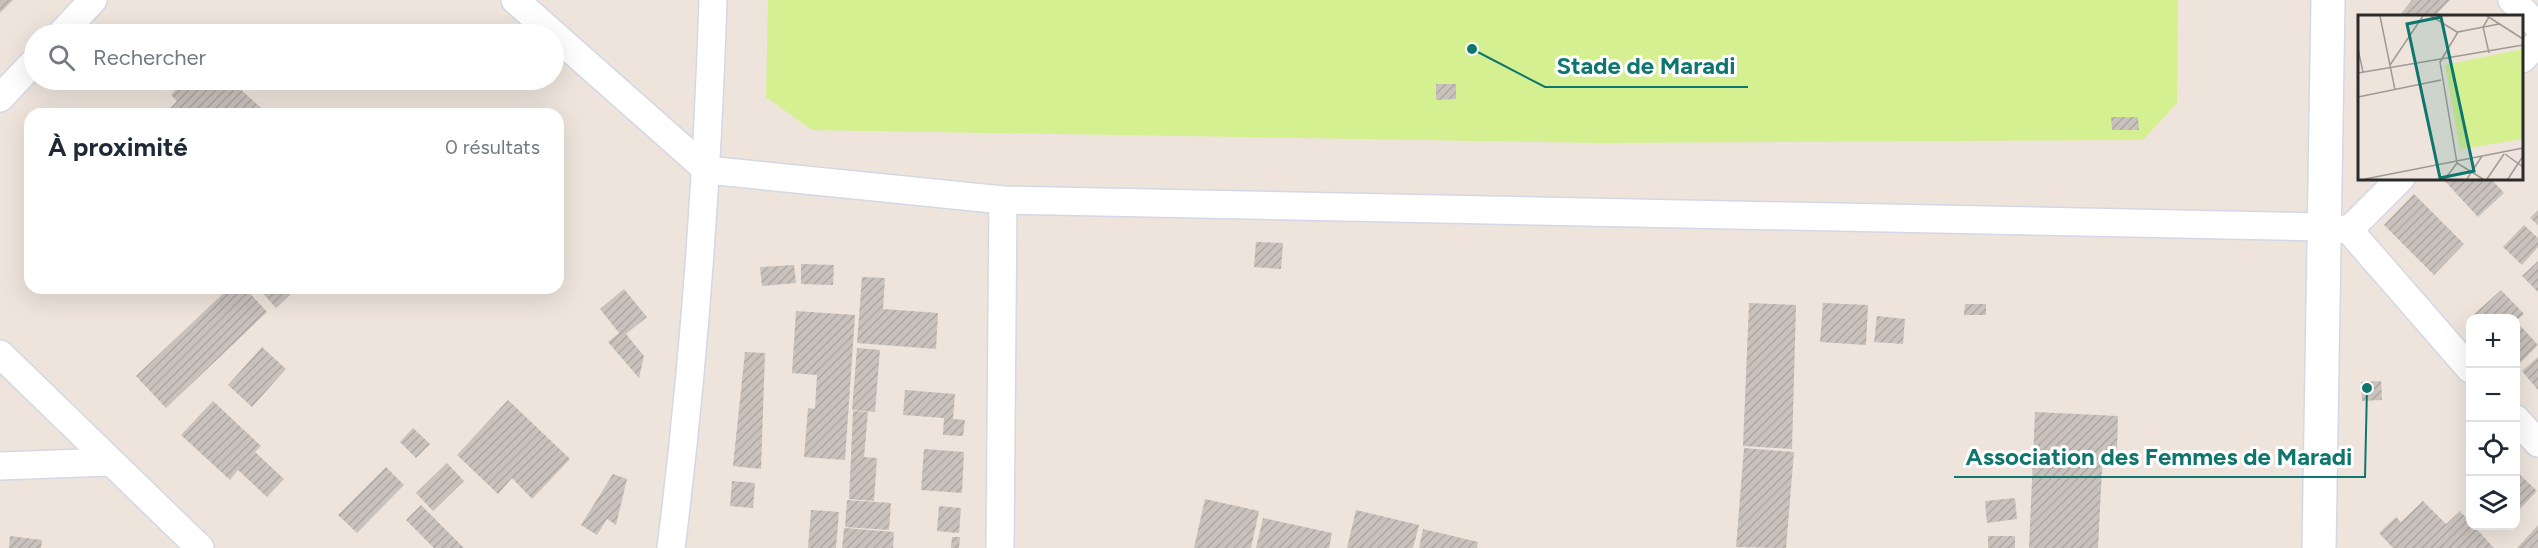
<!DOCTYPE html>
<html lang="fr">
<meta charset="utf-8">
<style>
:root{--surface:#fff;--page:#f2f2f3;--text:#1f2937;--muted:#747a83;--line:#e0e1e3}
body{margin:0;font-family:Figtree,sans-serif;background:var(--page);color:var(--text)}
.controls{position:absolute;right:18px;bottom:18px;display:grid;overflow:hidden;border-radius:12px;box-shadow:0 6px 24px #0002}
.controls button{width:54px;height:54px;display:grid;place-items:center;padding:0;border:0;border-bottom:2px solid var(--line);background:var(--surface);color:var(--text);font:30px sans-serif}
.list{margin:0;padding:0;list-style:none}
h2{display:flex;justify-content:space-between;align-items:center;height:78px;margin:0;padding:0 24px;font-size:26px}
h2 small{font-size:20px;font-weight:400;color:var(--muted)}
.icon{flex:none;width:33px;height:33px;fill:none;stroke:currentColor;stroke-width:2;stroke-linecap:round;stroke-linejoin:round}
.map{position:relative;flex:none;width:2538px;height:548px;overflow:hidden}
.search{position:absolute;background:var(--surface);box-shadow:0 6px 24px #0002;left:24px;top:24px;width:540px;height:66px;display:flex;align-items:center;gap:15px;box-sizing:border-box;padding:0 21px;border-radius:33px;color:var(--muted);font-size:22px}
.panel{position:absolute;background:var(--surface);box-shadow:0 6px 24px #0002;left:24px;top:108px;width:540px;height:186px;border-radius:18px}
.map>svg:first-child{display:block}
</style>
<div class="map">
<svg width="2538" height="548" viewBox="0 0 2538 548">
<defs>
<pattern id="building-hatch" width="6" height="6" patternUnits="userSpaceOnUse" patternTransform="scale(1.5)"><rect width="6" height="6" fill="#c9c1bc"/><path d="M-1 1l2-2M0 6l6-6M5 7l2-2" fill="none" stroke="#ada6a2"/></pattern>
</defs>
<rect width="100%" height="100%" fill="#eee4dc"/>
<polygon fill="#d4f091" points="768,0 2178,0 2177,103 2143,140 1600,143 812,130 766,97"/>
<g fill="url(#building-hatch)">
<polygon points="0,0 13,0 0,13"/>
<polygon points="2412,0 2450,0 2435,16 2429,13 2425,16 2399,16"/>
<polygon points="184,80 230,80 268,114 165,114 177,101 171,95"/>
<polygon points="1436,84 1456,84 1456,99 1436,100"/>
<polygon points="2111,117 2138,117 2139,130 2112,130"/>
<polygon points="2442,178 2490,178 2504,193 2478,217"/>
<polygon points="2414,194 2464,244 2434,275 2384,225"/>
<polygon points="2538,210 2538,225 2530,218"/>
<polygon points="2524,225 2538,238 2538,247 2522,265 2503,247"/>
<polygon points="1256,242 1283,243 1281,269 1254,267"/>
<polygon points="2538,261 2538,292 2522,276"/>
<polygon points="801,264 834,265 833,285 801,284"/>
<polygon points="794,265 796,283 762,286 760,267"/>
<polygon points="862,277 885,278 883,309 938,313 936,349 857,343"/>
<polygon points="229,288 245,288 267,312 166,408 136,376"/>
<polygon points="258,288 297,288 276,308"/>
<polygon points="624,289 647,317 626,334 644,356 639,378 608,342 619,333 600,309"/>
<polygon points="2501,290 2524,314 2516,321 2538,345 2516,367 2516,318 2470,318"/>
<polygon points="1749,303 1796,305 1792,449 1743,446"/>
<polygon points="1823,303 1868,305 1866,345 1820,342"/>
<polygon points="1965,304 1986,304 1986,315 1964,315"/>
<polygon points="796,311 855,315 845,460 804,457 808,408 815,409 817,375 792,373"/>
<polygon points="1877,316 1905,319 1903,344 1874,342"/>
<polygon points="262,347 286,369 252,407 228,385"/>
<polygon points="857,348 880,350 875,412 852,410"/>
<polygon points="745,352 765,353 761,469 733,466"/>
<polygon points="2538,357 2538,390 2522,371"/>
<polygon points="2381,381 2382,400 2362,401 2361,382"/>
<polygon points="905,390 955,394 953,419 965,420 963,436 943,435 944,418 903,415"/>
<polygon points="508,400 570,459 532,499 512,478 498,494 457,455"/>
<polygon points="213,401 261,446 255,452 284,479 267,497 238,470 230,480 181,435"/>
<polygon points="853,411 868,412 864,457 877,458 874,501 849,499"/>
<polygon points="2035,412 2118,416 2117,451 2103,450 2098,548 2029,548"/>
<polygon points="413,428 430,444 416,458 400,442"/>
<polygon points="1744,448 1794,452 1786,548 1736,547"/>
<polygon points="924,449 964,452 962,493 921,490"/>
<polygon points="447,463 464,481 433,511 416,493"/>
<polygon points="386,467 404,485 357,533 338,515"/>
<polygon points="2516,471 2537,491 2519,510 2516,508"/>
<polygon points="613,474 627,479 616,525 607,519 597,535 581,525"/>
<polygon points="732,481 755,483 753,508 730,506"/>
<polygon points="2015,498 2017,519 1987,523 1985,501"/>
<polygon points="1205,499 1259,511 1251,548 1194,548"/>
<polygon points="847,500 891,503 889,530 845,527"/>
<polygon points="2423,501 2446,524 2460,511 2494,548 2393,548 2379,533 2396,517 2401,522"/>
<polygon points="421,505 464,548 434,548 406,520"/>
<polygon points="939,506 961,508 959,533 937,531"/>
<polygon points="811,510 839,512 836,548 808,548"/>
<polygon points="1356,510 1419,525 1413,548 1347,548"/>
<polygon points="1263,518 1332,533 1329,548 1256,548"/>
<polygon points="2538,525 2538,548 2517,548"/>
<polygon points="844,528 894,532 893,548 842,548"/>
<polygon points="1423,529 1478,542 1477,548 1419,548"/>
<polygon points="10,536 42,540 41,548 9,548"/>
<rect x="1988" y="536" width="27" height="12"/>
<polygon points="952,537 960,537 959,548 951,548"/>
</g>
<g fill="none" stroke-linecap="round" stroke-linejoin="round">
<g stroke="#d2d8e5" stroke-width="30">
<g id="street">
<polyline points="515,0 707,170 1003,200 2324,227 2349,230 2470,369"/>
<polyline points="2512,0 2538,26"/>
<polyline points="61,34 93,0"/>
<polyline points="2522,59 2538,43"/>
<polyline points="0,98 34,62"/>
<polyline points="2349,230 2401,178"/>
<polyline points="0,354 200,548"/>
<polyline points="2516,419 2538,443"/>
<polyline points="0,466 110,462"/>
<path d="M671,548C694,366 707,184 713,0"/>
<polyline points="1000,548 1003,200"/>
</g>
</g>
<g stroke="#d2d8e5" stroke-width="36">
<polyline id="secondary" points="2319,548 2328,0"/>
</g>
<use href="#street" stroke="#fff" stroke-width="27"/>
<use href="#secondary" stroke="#fff" stroke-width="33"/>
</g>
<g transform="translate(2358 15)">
<rect width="165" height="165" fill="#eee4dc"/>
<path d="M165,34V124L102,134L87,50Z" fill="#d4f091"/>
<path fill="none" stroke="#a09a95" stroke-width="1.5" d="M22,1L37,75M73,1L99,17M129,1L165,24M0,34L5,57M131,38L125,12L131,2M32,50L65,1M0,58L165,30M0,82L83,65M147,139L165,152M99,148L125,164M7,164L165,133M87,164L99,148L82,47L100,17L141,9M109,164L124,141M129,164L146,139M150,164L165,141"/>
<path fill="#0f766e" fill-opacity="0.15" stroke="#0f766e" stroke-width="3" d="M83,2L116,156L82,163L49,9Z"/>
<rect width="165" height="165" fill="none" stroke="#2b2b2b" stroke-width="3"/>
</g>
<path fill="none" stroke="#0f766e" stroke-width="2" d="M1472 49L1545 87H1748M2367 388L2365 477H1954"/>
<g fill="#0f766e" stroke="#fff" stroke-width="2">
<circle cx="1472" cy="49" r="6"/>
<circle cx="2367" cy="388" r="6"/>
</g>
<g font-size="24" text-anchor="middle" font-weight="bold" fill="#0f766e" stroke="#fff" stroke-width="6" stroke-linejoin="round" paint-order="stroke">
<text x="1646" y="74">Stade de Maradi</text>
<text x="2159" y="465">Association des Femmes de Maradi</text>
</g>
</svg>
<div class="controls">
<button>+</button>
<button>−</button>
<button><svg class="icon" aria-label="locate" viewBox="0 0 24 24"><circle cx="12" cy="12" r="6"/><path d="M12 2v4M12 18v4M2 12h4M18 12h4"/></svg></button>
<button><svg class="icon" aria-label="layers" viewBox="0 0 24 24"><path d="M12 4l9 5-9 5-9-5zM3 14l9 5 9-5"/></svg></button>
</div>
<div class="search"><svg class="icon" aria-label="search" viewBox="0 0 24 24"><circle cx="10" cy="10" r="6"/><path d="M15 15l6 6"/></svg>Rechercher</div>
<section class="panel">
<h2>À proximité<small>0 résultats</small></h2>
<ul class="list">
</ul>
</section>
</div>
